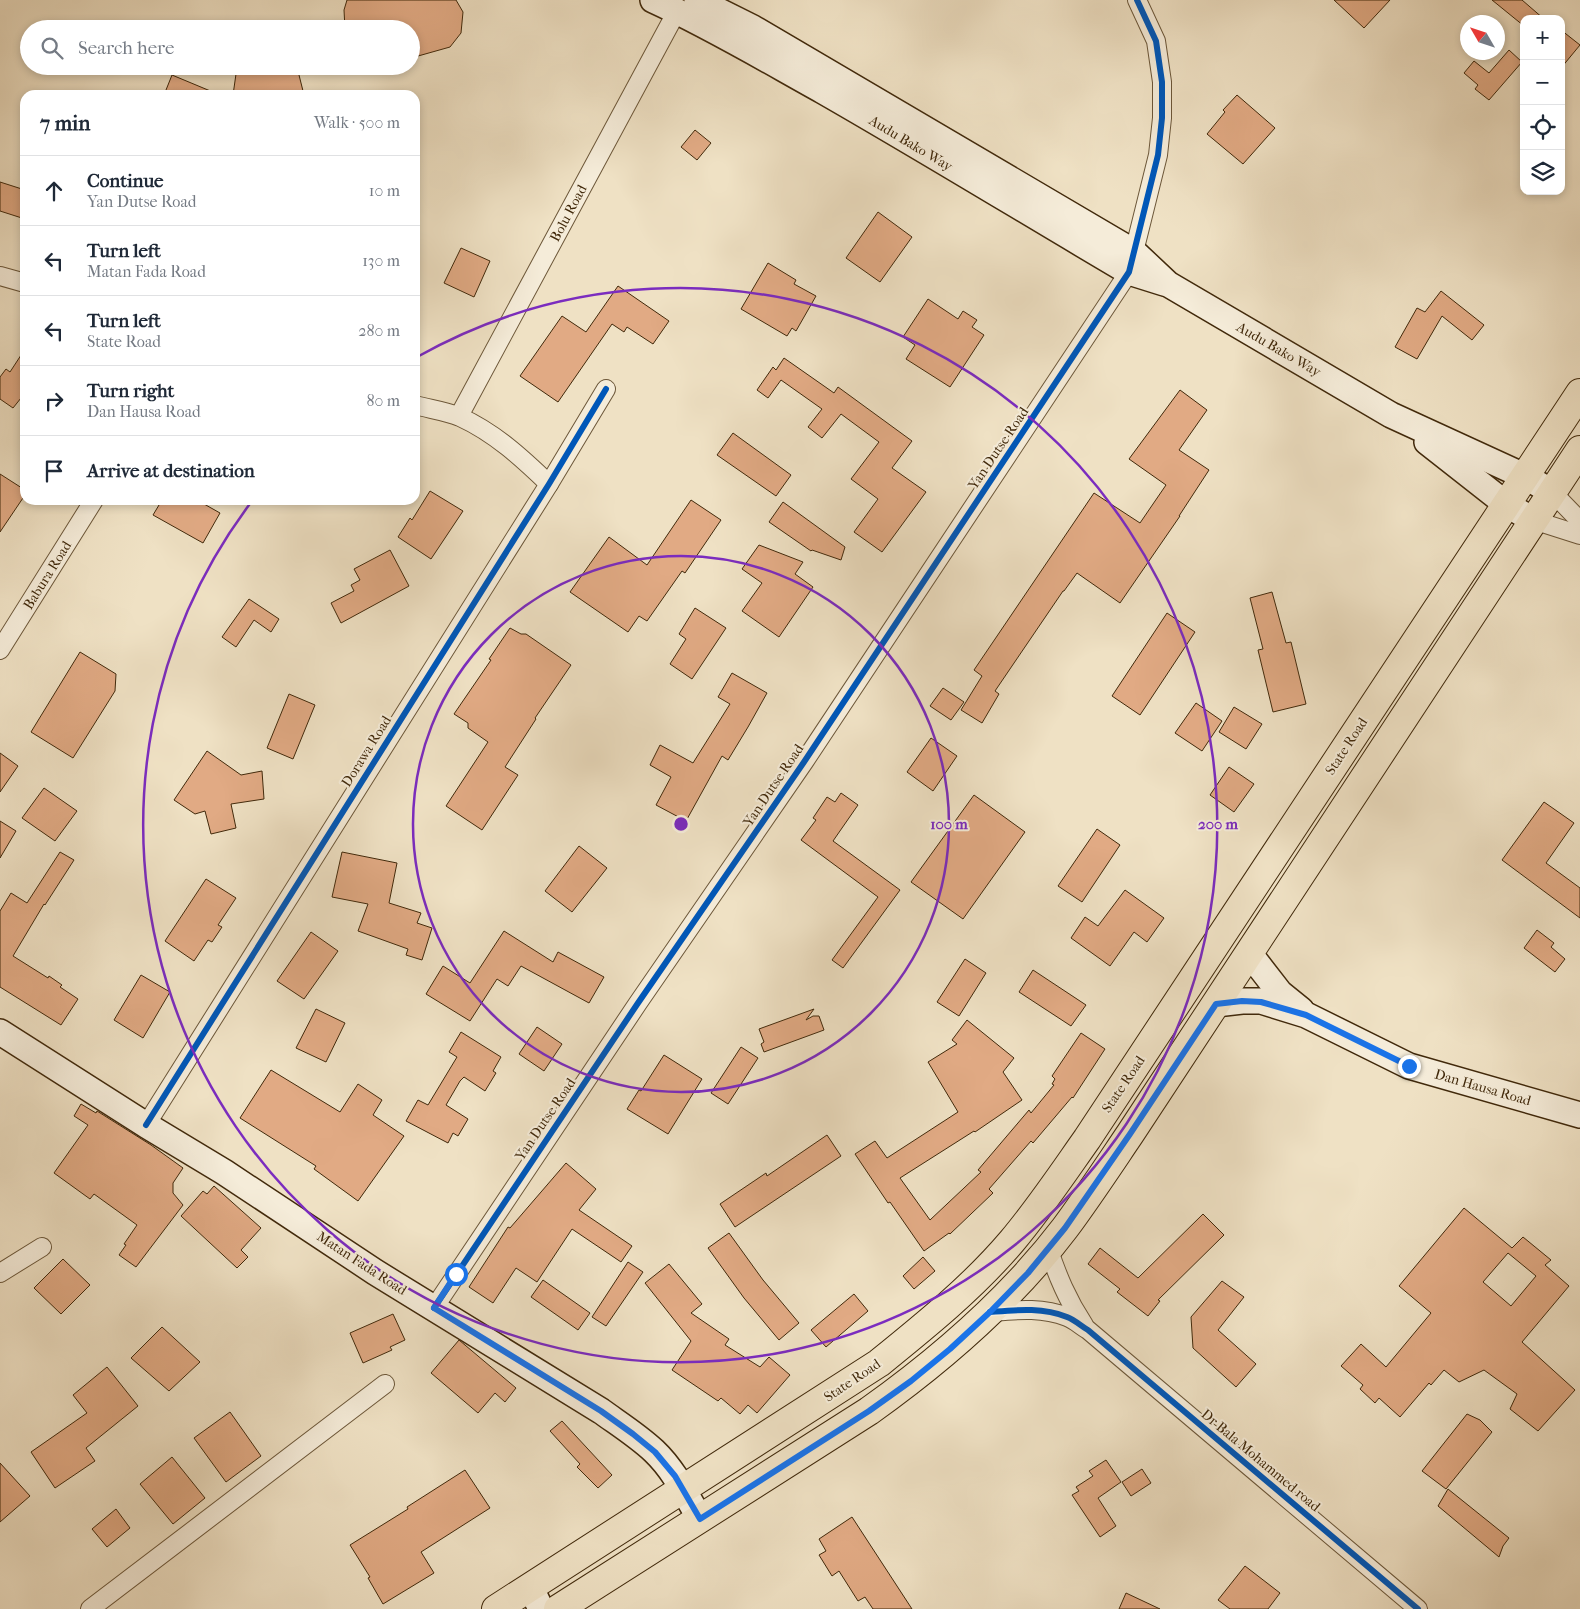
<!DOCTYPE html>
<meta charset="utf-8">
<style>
:root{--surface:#fff;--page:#f2f2f3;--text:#1f2937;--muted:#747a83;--line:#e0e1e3}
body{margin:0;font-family:"IM FELL French Canon",serif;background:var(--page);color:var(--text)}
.controls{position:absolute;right:15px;top:15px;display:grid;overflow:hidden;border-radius:10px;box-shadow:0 2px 8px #0003}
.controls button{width:45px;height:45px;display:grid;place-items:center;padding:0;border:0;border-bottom:1px solid var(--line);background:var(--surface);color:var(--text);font:25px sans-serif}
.compass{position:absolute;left:1460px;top:15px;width:45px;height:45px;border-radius:50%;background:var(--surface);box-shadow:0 2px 8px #0003;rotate:309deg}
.stop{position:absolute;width:15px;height:15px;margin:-11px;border:4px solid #1a73e8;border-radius:50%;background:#fff}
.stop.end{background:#1a73e8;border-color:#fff;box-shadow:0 1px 5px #0008}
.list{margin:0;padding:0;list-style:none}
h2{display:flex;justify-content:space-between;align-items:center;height:65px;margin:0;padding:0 20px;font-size:21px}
h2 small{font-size:16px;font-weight:400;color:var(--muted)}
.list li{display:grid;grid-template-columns:32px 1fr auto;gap:15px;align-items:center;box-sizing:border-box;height:70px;padding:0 20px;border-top:1px solid var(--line)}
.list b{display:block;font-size:19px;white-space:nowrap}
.list p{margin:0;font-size:16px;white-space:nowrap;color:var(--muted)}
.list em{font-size:16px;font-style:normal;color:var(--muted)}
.icon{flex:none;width:28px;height:28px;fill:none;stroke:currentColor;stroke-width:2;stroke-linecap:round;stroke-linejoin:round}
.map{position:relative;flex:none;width:1580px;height:1609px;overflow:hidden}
.search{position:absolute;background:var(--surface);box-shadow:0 2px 8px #0003;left:20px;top:20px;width:400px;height:55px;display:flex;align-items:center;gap:12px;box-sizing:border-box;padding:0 18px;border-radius:28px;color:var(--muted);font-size:19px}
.panel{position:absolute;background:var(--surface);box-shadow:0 2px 8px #0003;left:20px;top:90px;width:400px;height:415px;border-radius:15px}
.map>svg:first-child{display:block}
</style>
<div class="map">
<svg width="1580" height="1609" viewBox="0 0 1580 1609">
<rect width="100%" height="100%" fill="#efe1c4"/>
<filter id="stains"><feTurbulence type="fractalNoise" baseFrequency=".004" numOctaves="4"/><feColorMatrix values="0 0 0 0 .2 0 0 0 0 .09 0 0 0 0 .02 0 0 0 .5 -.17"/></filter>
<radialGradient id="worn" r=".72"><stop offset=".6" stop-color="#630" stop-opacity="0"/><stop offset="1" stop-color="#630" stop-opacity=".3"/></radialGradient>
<g fill="#e1aa84" stroke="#41290b" fill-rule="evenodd">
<polygon points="347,0 456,0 463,12 461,33 450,47 411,58 411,29 345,29 344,10"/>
<polygon points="1334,0 1390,0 1364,28"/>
<polygon points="1492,0 1522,0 1544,19 1524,19 1524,26"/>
<polygon points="1561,30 1580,45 1561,68"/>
<polygon points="1509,50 1522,62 1489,100 1475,89 1478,85 1464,73 1474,61 1489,73"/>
<polygon points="243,66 294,66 298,71 304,95 233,95 236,74"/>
<polygon points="172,75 220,95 164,95"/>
<polygon points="1237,95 1275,128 1243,164 1207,134 1225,112 1223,110"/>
<polygon points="695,130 711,143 697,160 681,147"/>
<polygon points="0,182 25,190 25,219 0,211"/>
<polygon points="878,212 912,237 880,282 846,258"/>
<polygon points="461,248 490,261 474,297 444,283"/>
<polygon points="768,263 796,280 794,284 816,296 796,331 792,328 787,336 741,309"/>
<polygon points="618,286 669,321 653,344 627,327 624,332 612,324 558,402 520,376 562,316 586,332"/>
<polygon points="1441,291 1484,325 1472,340 1442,316 1417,359 1395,347 1417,308 1425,312"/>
<polygon points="928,299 958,319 963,311 977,320 972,327 984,335 950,387 906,359 915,345 903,337"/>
<polygon points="25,349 25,393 13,408 0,399 0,377 6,369 10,372"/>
<polygon points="784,358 834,393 838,387 912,441 892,468 926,492 882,552 854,532 878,499 851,479 879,442 841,414 822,438 808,427 822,409 781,380 768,398 757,390 773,367 776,370"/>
<polygon points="1180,390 1207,410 1179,450 1209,470 1179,516 1180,516 1120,603 1077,573 1064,591 1063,591 995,691 999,694 982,723 961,710 982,676 974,670 1094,493 1140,523 1166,485 1129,459"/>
<polygon points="733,433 791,475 776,496 717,455"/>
<polygon points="0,474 25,490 25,495 0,532"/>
<polygon points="430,491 463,511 431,559 398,537 410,518 412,520"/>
<polygon points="162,500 197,500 220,513 203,543 153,515"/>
<polygon points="691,500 721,520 685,573 682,571 647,621 639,616 628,632 570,592 609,537 647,565"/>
<polygon points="783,502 845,547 841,560 812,550 811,551 769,522"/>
<polygon points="759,545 803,562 795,574 813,587 779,637 742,611 762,583 742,569"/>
<polygon points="390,550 409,586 341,623 331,603 354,591 351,585 360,580 354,569"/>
<polygon points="1272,592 1286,643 1291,642 1306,704 1273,712 1258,650 1263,649 1250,598"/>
<polygon points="249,599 279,619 271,632 254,620 236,647 222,637"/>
<polygon points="695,608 726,628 692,679 670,664 686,639 679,634"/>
<polygon points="1167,613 1195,632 1140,715 1112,696"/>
<polygon points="510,628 521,634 526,634 571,665 535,718 536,719 505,767 518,775 482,830 446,806 488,742 468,728 468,723 454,714 491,660 489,659"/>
<polygon points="80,652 116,674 115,691 73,758 31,732"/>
<polygon points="732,673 767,693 748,727 728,760 722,756 686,821 656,805 671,777 650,765 660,745 693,763 730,704 718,697"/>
<polygon points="943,688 964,702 951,720 930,706"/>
<polygon points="289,694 315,705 293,759 267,748"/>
<polygon points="1196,703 1222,721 1202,751 1175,733"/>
<polygon points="1234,707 1262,724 1246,749 1219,732"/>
<polygon points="931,738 957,756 933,791 907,772"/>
<polygon points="207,751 241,775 262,771 264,799 231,804 236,828 211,834 205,811 195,814 174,800"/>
<polygon points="0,753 18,766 0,792"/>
<polygon points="1229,767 1254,784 1234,812 1210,795"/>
<polygon points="44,788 77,811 55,841 22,818"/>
<polygon points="841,793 858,805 833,841 900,890 843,968 832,960 878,897 801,840 816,820 813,818 827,797 835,802"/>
<polygon points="974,795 1025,832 963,919 911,882"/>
<polygon points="1544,802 1574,823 1546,863 1580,888 1580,918 1502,860"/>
<polygon points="0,821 16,831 0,858"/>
<polygon points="1097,829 1120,845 1082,902 1058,886"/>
<polygon points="579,846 607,868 572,912 545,891"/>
<polygon points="60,852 74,860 45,905 44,904 13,956 48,978 49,976 62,985 60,987 78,999 61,1025 0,987 0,911 11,893 27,903"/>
<polygon points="342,852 397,863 389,903 421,913 417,923 432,928 422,960 406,955 408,949 358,931 368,904 332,897"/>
<polygon points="206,879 236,898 218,925 222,927 212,942 208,940 194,961 165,941"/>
<polygon points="1125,890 1164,918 1147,942 1134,932 1110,966 1071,938 1085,917 1098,926"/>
<polygon points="1537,930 1554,943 1551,947 1565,959 1555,972 1524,948"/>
<polygon points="504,931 553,962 558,952 604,977 589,1003 521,966 508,986 497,979 470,1021 426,994 443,966 470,983"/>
<polygon points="311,932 338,951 304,999 277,981"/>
<polygon points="965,959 986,973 959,1016 937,1002"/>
<polygon points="1033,970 1086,1005 1071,1026 1019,992"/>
<polygon points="141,975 170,992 143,1038 114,1020"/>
<polygon points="316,1009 345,1023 326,1062 296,1048"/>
<polygon points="814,1009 806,1020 813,1016 819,1016 824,1030 764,1052 761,1044 764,1042 759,1029"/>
<polygon points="967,1020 1014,1058 1003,1072 1022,1100 975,1132 974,1131 900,1178 930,1220 981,1172 978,1170 1029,1110 1031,1113 1054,1085 1052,1084 1055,1079 1052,1076 1081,1033 1105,1049 1073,1098 1072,1097 1033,1143 1031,1141 989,1189 993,1193 950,1234 949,1233 924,1251 890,1202 888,1203 855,1154 875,1141 887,1158 958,1112 928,1062 957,1044 952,1040"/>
<polygon points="537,1027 562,1044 544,1071 519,1054"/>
<polygon points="461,1032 501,1057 493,1071 496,1073 485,1091 464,1077 460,1081 446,1105 468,1119 458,1136 453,1133 448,1143 406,1121 418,1100 428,1105 457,1057 449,1052"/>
<polygon points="741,1047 758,1058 728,1104 711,1093"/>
<polygon points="664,1055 702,1079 668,1134 627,1109 639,1090 641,1091"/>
<polygon points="271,1070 340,1112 358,1084 382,1100 373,1115 404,1136 358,1201 314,1169 316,1166 240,1118"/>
<polygon points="81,1104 96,1113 97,1111 151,1145 183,1168 173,1183 173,1193 183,1205 136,1267 119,1255 126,1245 124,1244 137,1225 94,1194 90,1199 54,1173 88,1125 74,1116"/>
<polygon points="827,1135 841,1156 735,1227 720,1204 766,1173 767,1176"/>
<polygon points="566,1163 596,1189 579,1210 632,1246 621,1262 572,1229 537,1282 516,1268 493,1303 469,1287 508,1227 510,1228"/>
<polygon points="214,1186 261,1228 241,1250 248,1257 237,1268 181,1216 203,1191 207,1194"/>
<path d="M1464,1208L1512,1248L1523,1237L1551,1260L1545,1265L1569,1286L1522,1342L1575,1390L1538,1431L1510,1409L1517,1394L1484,1370L1459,1382L1444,1370L1431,1385L1429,1383L1400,1417L1379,1398L1375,1403L1360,1389L1363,1385L1341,1366L1361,1344L1386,1367L1431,1313L1399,1286ZM1508,1253L1536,1276L1511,1306L1483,1282Z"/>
<polygon points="1203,1214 1224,1235 1158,1300 1160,1301 1148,1316 1117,1292 1120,1289 1088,1264 1100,1248 1138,1278"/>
<polygon points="729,1233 763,1280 799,1323 779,1340 744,1298 708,1248"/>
<polygon points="923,1257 935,1271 914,1289 903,1276"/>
<polygon points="63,1259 90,1285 61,1314 34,1288"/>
<polygon points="628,1262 643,1272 606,1326 592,1317"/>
<polygon points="669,1264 702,1304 691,1313 729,1339 725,1345 760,1367 769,1357 790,1375 757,1413 748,1405 740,1414 721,1398 718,1401 672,1370 691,1341 645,1283"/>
<polygon points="543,1280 590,1313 578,1330 531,1297"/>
<polygon points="1222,1281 1244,1297 1218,1330 1256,1364 1236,1387 1193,1348 1191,1317"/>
<polygon points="854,1294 868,1311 826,1347 811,1330"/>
<polygon points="393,1314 405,1340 390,1347 392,1350 363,1363 350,1333"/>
<polygon points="162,1327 200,1362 169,1391 131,1358"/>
<polygon points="459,1340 516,1388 505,1402 495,1393 478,1413 431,1373"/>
<polygon points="107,1367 138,1406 86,1448 95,1461 55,1488 31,1452 87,1413 73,1395"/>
<polygon points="230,1412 261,1456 226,1482 194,1438"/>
<polygon points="1467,1414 1480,1420 1492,1432 1446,1489 1422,1471"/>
<polygon points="562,1421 612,1475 598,1488 577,1467 580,1464 550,1431"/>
<polygon points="172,1457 205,1498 173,1524 140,1484"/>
<polygon points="1106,1460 1121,1482 1098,1498 1116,1526 1100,1537 1072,1495 1079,1491 1076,1487 1093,1476 1089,1471"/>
<polygon points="0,1463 30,1496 0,1522"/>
<polygon points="1142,1469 1151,1483 1131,1496 1122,1482"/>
<polygon points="465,1470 490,1508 421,1552 434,1573 383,1604 368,1578 370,1577 350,1545 408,1509 407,1507"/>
<polygon points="1448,1489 1509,1538 1503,1546 1499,1557 1438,1506"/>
<polygon points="116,1509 130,1528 107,1547 92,1529"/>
<polygon points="852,1517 912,1609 873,1609 865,1597 858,1601 839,1571 832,1576 819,1555 826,1551 819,1539"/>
<polygon points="1245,1566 1280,1593 1268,1609 1230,1609 1218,1600"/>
<polygon points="1126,1593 1160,1609 1119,1609"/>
</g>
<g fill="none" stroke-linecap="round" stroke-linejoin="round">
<g stroke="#6c5739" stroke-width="20">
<g id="street">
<polyline points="0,276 25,283"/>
<path d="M415,405C429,409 446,411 460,417C495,433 522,458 549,484"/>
<polyline points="459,416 677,11"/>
<polyline points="1552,492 1580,521"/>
<polyline points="1533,520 1580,535"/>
<polyline points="0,650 94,500"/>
<polyline points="146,1125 549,484 606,389"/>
<path d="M1048,1248C1058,1277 1067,1299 1084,1325"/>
<polyline points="0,1273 42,1247"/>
<polyline points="434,1308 638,1003 804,762 1129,272 1158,155 1162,118 1162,82 1156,41 1137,0"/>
<path d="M990,1312C1016,1310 1042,1307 1067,1317C1075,1320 1081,1326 1088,1330L1418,1609"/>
<polyline points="90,1609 385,1384"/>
</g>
</g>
<g stroke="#41290b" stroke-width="28">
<g id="secondary">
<path d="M653,0C712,27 767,60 823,91C926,150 1027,212 1129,272L1164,283"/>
<polyline points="697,0 753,28 1134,252 1168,284 1391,415 1526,477 1552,492"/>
<polyline points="1427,442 1506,504 1533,520"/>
<polyline points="1249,953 1280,993 1301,1010"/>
<polyline points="1216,1004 1242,1001 1261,1001 1306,1015 1409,1066 1580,1115"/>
<path d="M0,1032L146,1125L224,1172L375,1272L601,1411C619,1424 638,1436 654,1451C674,1470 686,1495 700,1519"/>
<polyline points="531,1588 541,1609"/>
</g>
</g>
<g stroke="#41290b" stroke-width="30">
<g id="primary">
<path d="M496,1609L879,1363C926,1325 973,1287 1012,1241C1039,1209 1063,1173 1087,1139L1580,393"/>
<path d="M558,1609L869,1411C942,1359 1011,1299 1065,1228C1088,1197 1109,1165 1130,1134L1580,450"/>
</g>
</g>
<use href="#street" stroke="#f5ecd9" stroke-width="18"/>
<use href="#secondary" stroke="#f5ecd9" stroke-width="25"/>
<use href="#primary" stroke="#efe1c4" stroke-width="28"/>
<g stroke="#f5ecd9" stroke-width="9">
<g id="cycleway">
<polyline points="146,1125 549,484 606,389"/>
<polyline points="434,1308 638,1003 804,762 1129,272 1158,155 1162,118 1162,82 1156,41 1137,0"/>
<path d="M990,1312C1016,1310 1042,1307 1067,1317C1075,1320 1081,1326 1088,1330L1418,1609"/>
</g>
</g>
<use href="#cycleway" stroke="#0057b8" stroke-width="6"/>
</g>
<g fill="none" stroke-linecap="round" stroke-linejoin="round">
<polyline stroke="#1a73e8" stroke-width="6" points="456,1274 434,1308 601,1411 633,1434 655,1452 675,1476 700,1519 869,1411 911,1381 950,1349 990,1312 1028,1273 1065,1228 1130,1134 1216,1004 1242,1001 1261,1002 1306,1015 1409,1066"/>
</g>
<g fill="none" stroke="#7b2cbf" stroke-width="2.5">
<circle cx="681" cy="824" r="268"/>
<path d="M417 357A537 537 0 1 1 252 501"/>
</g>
<g text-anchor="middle" stroke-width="4" stroke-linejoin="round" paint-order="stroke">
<g font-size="14" fill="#41290b" stroke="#f5ecd9">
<text transform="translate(911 143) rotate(31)" y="5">Audu Bako Way</text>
<text transform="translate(568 213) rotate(-62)" y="5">Bolu Road</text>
<text transform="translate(1279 349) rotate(30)" y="5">Audu Bako Way</text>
<text transform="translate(998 448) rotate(-56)" y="5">Yan Dutse Road</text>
<text transform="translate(47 575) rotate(-58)" y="5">Babura Road</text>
<text transform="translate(1346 746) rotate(-57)" y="5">State Road</text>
<text transform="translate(366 751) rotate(-58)" y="5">Dorawa Road</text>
<text transform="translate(773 785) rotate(-56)" y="5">Yan Dutse Road</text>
<text transform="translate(1123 1084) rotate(-56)" y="5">State Road</text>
<text transform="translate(1483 1087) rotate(16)" y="5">Dan Hausa Road</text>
<text transform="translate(545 1119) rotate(-56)" y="5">Yan Dutse Road</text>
<text transform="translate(362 1263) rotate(33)" y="5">Matan Fada Road</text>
<text transform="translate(852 1380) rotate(-34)" y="5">State Road</text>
<text transform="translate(1261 1460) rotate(40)" y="5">Dr Bala Mohammed road</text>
</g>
</g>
<circle cx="681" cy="824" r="8" fill="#7b2cbf" stroke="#f5ecd9" stroke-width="2.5"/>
<g font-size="15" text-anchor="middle" font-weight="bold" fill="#7b2cbf" stroke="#f5ecd9" stroke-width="4" stroke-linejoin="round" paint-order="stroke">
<text x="949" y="829">100 m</text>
<text x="1218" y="829">200 m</text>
</g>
<rect width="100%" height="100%" filter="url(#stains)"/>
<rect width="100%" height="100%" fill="url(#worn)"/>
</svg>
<div class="controls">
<button>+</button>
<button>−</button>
<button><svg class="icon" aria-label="locate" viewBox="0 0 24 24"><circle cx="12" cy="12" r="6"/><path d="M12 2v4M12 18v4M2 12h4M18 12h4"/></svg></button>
<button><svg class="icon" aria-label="layers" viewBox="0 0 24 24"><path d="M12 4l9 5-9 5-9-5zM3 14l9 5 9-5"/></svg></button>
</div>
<svg class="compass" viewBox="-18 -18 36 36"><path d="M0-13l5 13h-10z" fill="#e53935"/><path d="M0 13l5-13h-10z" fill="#747a83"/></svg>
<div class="stop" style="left:456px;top:1274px"></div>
<div class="stop end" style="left:1409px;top:1066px"></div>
<div class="search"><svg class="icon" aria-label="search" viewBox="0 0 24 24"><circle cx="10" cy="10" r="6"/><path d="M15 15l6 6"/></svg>Search here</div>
<section class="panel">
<h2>7 min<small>Walk · 500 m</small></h2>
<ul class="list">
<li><svg class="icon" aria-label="ahead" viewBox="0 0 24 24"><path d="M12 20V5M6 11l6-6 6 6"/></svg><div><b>Continue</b><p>Yan Dutse Road</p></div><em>10 m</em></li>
<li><svg class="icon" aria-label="left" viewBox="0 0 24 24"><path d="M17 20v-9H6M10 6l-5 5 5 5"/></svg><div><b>Turn left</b><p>Matan Fada Road</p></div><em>130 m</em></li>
<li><svg class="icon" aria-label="left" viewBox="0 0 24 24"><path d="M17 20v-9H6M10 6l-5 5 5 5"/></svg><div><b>Turn left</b><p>State Road</p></div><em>280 m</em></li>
<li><svg class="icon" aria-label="right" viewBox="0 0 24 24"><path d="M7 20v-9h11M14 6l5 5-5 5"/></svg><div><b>Turn right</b><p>Dan Hausa Road</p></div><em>80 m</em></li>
<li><svg class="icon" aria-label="arrive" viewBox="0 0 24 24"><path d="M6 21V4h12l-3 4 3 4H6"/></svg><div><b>Arrive at destination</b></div></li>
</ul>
</section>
</div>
